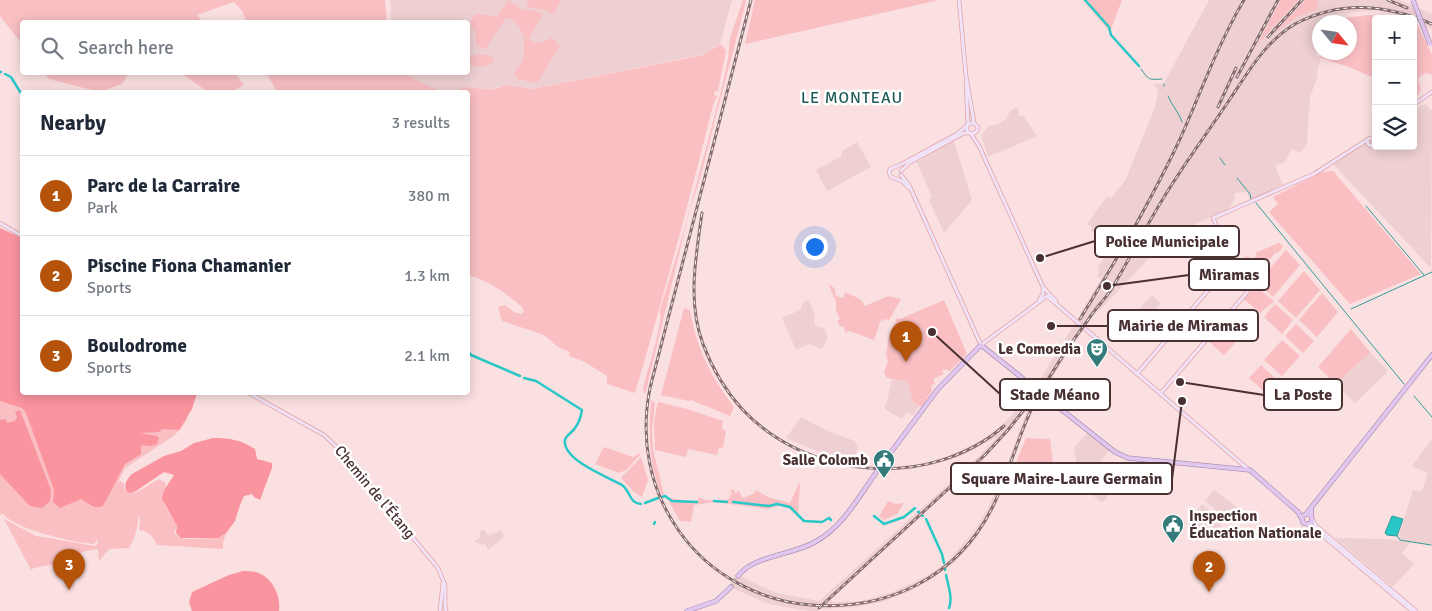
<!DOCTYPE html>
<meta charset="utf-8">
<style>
:root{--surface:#fff;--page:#f2f2f3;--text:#1f2937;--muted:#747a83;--line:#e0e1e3;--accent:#b45309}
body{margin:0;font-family:Signika,sans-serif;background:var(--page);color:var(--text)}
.controls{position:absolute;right:15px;top:15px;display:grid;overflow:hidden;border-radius:5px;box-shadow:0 2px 12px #0003}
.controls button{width:45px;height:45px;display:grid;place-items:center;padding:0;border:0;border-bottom:1px solid var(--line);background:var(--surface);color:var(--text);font:25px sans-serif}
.compass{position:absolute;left:1312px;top:15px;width:45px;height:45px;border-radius:50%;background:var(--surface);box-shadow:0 2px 12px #0003;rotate:119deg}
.you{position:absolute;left:814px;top:246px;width:18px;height:18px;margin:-12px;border:4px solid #fff;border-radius:50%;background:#1a73e8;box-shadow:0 0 0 8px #1a73e833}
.badge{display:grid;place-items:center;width:32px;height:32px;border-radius:50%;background:var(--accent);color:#fff;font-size:16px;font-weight:700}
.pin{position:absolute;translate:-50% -41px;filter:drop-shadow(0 1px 2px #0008)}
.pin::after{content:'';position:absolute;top:26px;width:18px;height:15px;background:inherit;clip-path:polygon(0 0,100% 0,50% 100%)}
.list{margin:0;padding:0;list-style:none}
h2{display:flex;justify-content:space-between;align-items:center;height:65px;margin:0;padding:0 20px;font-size:21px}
h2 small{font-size:16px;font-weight:400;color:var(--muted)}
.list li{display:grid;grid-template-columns:32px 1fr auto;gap:15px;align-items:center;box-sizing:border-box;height:80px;padding:0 20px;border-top:1px solid var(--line)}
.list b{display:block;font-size:19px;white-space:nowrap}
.list p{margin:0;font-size:16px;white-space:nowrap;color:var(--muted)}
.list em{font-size:16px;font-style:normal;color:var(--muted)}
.icon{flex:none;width:28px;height:28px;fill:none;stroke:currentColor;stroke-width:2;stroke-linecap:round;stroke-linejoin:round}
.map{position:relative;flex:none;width:1432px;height:611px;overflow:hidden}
.search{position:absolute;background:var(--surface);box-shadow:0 2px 12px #0003;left:20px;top:20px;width:450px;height:55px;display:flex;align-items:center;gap:12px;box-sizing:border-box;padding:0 18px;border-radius:5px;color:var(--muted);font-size:19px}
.panel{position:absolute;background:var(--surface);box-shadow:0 2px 12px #0003;left:20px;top:90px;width:450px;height:305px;border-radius:5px}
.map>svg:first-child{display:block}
</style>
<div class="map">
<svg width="1432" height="611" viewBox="0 0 1432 611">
<rect width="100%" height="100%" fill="#fbe0e1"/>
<g fill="#efd0d2" fill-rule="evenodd">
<polygon points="390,0 732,0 720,44 704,54 533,89 506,85 491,89 466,92 429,92 401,73 468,72 468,22 391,22"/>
<polygon points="1209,0 1400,0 1432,14 1432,29 1413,20 1413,19 1378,10 1328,15 1324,17 1323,22 1320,22 1319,37 1316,55 1321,58 1316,75 1318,76 1310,97 1307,143 1301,153 1291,149 1286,161 1275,166 1283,185 1250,200 1247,192 1235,193 1234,200 1230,206 1230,208 1170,236 1102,308 1095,312 1085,326 1077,319 1080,318 1080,314 1101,279 1097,276 1099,272 1098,268 1112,242 1112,239 1117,232 1112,228 1105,239 1091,231 1092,227 1087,224 1107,196 1111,198 1125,181 1155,107 1158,91 1154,84 1164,83"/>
<polygon points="1426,104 1432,111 1431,268 1333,164 1376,134 1376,146 1413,146 1413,110"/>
<polygon points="1016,107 1019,110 1018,116 1023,115 1037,136 988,157 981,135 989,126 999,124 1006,119 1010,111"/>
<polygon points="954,141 972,200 944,233 929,200 932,197 917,162"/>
<polygon points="857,142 871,167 827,191 816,170 842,156 841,152"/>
<polygon points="1152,295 1161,303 1147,319 1138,310"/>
<polygon points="807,300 809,301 815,315 814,320 815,324 817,327 824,328 828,338 822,349 809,344 796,350 782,318 800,310 803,303"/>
<polygon points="1075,323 1083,329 1043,392 1036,386"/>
<polygon points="1370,352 1388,371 1355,403 1336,384"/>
<polygon points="892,379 907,381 913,402 919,406 913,416 907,412 902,419 886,410 884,406 886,405"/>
<path d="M1033,389L1041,395L1027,423L995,508L977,537L966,550L956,561L932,579L906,593L882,602L857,607L820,609L818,611H809L769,604L732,588L741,576L758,585L778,593L819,601L975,460L997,437L963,455L932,465L905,470L880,471L883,467L917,465L931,461L948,456L980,441L992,434L1010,417ZM1027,410V411L1001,480L987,510L975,530L948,561L927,576L893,592L861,601L839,602H833L831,600L993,449Z"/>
<polygon points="801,417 828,431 855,441 858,448 852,463 822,453 786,438"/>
<polygon points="1087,433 1110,450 1080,485 1074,448"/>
<polygon points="1432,439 1432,545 1398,539 1413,490 1422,491 1428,473 1412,466"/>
<polygon points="1100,467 1119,483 1102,503 1083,487"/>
<polygon points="1214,490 1237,507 1226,519 1205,501"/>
<polygon points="1202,504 1224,522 1209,539 1188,521"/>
<polygon points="482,530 485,531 488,536 501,530 504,537 488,550 485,544 482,545 474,541 481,537 479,534"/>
<polygon points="1335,538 1385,539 1411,542 1402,553 1414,564 1393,587"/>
</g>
<g fill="#f9bfc3">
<polygon points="0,0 385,0 387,22 246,22 243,12 234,2 197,15 202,22 22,22 22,44 0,16"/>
<polygon points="508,0 523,10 536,11 543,14 529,38 533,43 542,42 551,38 560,46 537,83 518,79 513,74 522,62 524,54 524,37 519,26 512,19 505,19 486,48 481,48 476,45 476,34 470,24 473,17 476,14 497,16"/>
<polygon points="529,0 561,0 554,14 545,10 528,7 526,4"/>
<path d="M743,0H746L745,4C737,39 727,73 718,108C709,142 702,177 690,209L645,395L643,389C647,370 663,327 660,310L684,231L721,91L728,59L730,38Z"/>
<polygon points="755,0 939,0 745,44"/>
<polygon points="1083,0 1122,0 1110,32"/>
<polygon points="1281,0 1298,0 1257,45"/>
<polygon points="1306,0 1318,0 1316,10 1298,16 1273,34"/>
<polygon points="1368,15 1404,19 1376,19 1376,79 1349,67 1321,58 1320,53 1350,52 1350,22 1331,22 1337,19"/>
<polygon points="1413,22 1417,24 1432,55 1432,75 1426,73 1420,76 1418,80 1421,89 1417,97 1413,96"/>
<path d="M721,44L726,51L718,91H715L714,95L717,96L713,105C689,202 663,298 635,393L607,384V376L583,361L569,356L570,352L558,347L544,335L502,321L498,307L505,305L514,312L521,314L524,311L521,306C503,291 491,282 468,275V92H277L268,76L271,72L407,73L415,80L440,91L452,92L465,87L491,90L506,85L533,89L703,55Z"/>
<polygon points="480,54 488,55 494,59 492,64 482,67 468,65 468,57"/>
<polygon points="44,73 129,73 122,84 100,92 49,79"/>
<polygon points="181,73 235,73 244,85 231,92 208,92"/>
<polygon points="1333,171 1421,274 1350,304 1269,212 1278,204 1273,197 1322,172"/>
<polygon points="1279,243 1283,246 1278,253 1276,252 1254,278 1235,261 1248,256 1250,259 1257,256 1255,253"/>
<polygon points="1286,250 1300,265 1273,297 1258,283"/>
<polygon points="1304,271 1320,290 1296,318 1278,301"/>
<polygon points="828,283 835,289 836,296 844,298 845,292 860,299 865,306 888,296 901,299 889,320 884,319 883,321 881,320 874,340 849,331 846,333 843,326 840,327 837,320 840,319 836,311 836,302"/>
<polygon points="1255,286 1274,301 1260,313 1244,299"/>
<polygon points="1322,293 1338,312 1317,337 1299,320"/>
<polygon points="944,300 967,354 950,371 948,371 946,369 942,371 944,374 933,379 935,384 931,385 932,391 921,407 913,402 907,381 887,378 884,373 888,361 886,355 889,336 897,318 900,319"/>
<polygon points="1275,304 1293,320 1282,334 1264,317"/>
<path d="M684,308L690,310C697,350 710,375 734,407L730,416L691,400L689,401L661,395Z"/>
<polygon points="1296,324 1314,341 1303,353 1285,336"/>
<polygon points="1220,326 1236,342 1224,355 1208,341"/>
<polygon points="1351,329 1370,352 1336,384 1318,367"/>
<polygon points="1282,340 1300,356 1282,376 1264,360"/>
<path d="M0,363L22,392L157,411L188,418L180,430L172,437L125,468L118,482L121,481L124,484L125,491L130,493L139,491L159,479L166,483L163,495L165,506L177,526L174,533L181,538L188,539L214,538L227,532L223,542V549L157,545C153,536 148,531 139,530L140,520L138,514C139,526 135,537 129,548L109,549L99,561L98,549L85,551L55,564L34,568L31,570L4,519L36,536L95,546L98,544L97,540L90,527L97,541L93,544C76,543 10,528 3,513L0,515Z"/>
<polygon points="1261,365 1278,381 1267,394 1249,378"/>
<path d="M651,400L655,403L652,431L653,449L664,495H662C648,466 649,431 651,400Z"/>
<polygon points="658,402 687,409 723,421 722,429 726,431 723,448 719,447 717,455 688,449 686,457 655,450 654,421"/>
<polygon points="1026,438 1050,439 1056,489 1009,489 1007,486"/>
<polygon points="604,447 633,457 639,453 640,455 626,470 619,473 595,464"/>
<polygon points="641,457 648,480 642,497 634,492 621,478"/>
<polygon points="1131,463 1155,465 1155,466 1139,485 1130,464"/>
<path d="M800,481L798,517C788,506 782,503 768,509L715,502L694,505L691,522L680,521L667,498L691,501L697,503L699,497L705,500H728L732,492L729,490H734L736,494L738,490L743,498L753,494L756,490L768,497L790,503Z"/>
<polygon points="888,501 896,504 904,503 897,514 884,520 879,516"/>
</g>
<g fill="#fa949f">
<path d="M0,228L22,238V392L197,393L192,409L179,430L162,429L159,432L140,433L157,436L159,438L157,444L151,446L141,445V454L125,464L103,506C93,510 89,503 81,499L60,508L53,502L54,490L26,413L22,408L0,401Z"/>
<polygon points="20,410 51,490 50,501 42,508 30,506 0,474 0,420 6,419 7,423 15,421 17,417 15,412"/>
<path d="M213,438C230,438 241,440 255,449L257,459L272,463V468L260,500L254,497L252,494L244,496L240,505L235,521L227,532L218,538H181L176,533L177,526L162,499L164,490L174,475L164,472L136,491L130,493L126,491C124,483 127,479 132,474L164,456L181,451L194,443Z"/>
<path d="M243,571C247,571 252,571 256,572C272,577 281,595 279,611H192L189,602L192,592L229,575Z"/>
</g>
<polygon fill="#29c8c7" stroke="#339a9a" points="1392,516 1403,519 1397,536 1387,535 1385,533"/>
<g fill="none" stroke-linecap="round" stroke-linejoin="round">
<g stroke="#339a9a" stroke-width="1">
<path d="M1141,69C1149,80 1148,80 1162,79"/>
<polyline points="1164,84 1164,86"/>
<path d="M1168,96C1172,106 1179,112 1182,122"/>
<polyline points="1220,158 1225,165"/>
<polyline points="1237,178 1250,194 1251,199"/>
<polyline points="1256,203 1404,384"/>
<polyline points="1366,206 1424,275"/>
<polyline points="1351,309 1432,272"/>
<polyline points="1414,396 1432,417"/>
<polyline points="1397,536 1400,540 1431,545"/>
</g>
<g stroke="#29c8c7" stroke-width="2.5">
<polyline points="1085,0 1109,27 1111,35 1139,66"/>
<polyline points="0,72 1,72"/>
<polyline points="5,74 11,77 22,95"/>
<polyline points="469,352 471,355 520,376"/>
<path d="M524,378L536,381L582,410C581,416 579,423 575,428C572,433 566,435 565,440C562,460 608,477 622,485C631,492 629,503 641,504"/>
<polyline points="662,497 665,496 672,501 697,502"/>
<polyline points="714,501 727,502"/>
<polyline points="733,502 769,506 777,504 790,507 804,521 822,522 829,518 831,520"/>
<polyline points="645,503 658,498"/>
<polyline points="918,512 919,512"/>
<polyline points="921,515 923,516"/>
<polyline points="874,516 884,524 904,517 915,508"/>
<polyline points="926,519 942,554 944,563"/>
<polyline points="654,524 655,522"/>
<polyline points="945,567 945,570"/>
<path d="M946,575C948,585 953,598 949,608"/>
</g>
<polyline stroke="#d7bdbe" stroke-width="4" stroke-dasharray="4 2" stroke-linecap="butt" points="731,587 738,576"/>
<g stroke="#e2a3a7" stroke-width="4.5">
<g id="secondary">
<polyline points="959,0 966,76 974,123"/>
<polyline points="966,82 968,124"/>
<polyline points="1413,105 1432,92"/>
<polyline points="971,134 979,146 1043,287 1056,301"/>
<polyline points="901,171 909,163 964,133 969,133"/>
<polyline points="901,175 909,185 981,345 1047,296"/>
<polyline points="909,188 902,181 891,177 889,172 890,169 900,165 957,134 970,123 975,124 978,127 977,131 974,133 971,134 967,131 967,127"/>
<polyline points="0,223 22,236"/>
<polyline points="1047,296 1249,470"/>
<polyline points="1039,300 1043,294 1043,288"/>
<polyline points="1137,374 1232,262"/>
<polyline points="247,392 324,435 341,451 438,568 445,585 445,606 446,611"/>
<polyline points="1160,394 1255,283 1232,262 1213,218 1314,174 1370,138 1374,140 1375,144 1370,146 1368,144 1367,141"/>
<polyline points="1313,520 1316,526 1416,611"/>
<polyline points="1309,524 1412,611"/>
<polyline points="440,611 443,583"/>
</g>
</g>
<g stroke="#9e79a5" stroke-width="5">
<g id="primary">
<polyline points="1057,406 1115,452 1128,458 1250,470 1298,512 1302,519"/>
<polyline points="880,467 938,389 981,345 1016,373"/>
<polyline points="1306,514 1432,355"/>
<polyline points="1311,515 1308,514 1304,515 1302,519 1303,523 1308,524 1312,522 1311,508"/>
<path d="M738,576C754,555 793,555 815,542C844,526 859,496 878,470"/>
<polyline points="687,611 716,601 731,587"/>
</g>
</g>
<use href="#secondary" stroke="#f0e3f7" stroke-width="3"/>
<use href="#primary" stroke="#e0c7ee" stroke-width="4"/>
<g stroke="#876d6f" stroke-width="3">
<g id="rail">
<path d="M751,0L650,388C640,438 649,489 679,531C709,574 759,601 811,605C886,611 957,578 992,508C1010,473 1018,433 1037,398C1052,372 1070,344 1088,320C1095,309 1104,300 1111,290C1129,260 1145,228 1164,197C1184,164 1208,132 1230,99C1249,71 1265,42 1295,24C1341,0 1385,4 1432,24"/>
<polyline points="1388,0 1407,8"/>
<polyline points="1268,37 1302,0"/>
<polyline points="1237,77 1278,0"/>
<polyline points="1218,107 1236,68"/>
<path d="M702,213C696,256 687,302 703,344C712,368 725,390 742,409C808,480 930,490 1004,426"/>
<path d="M1080,319C1116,261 1151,201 1180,139C1201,92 1218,44 1244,0"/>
<polyline points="819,608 985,455 1008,430 1030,402"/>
</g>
</g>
<use href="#rail" stroke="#fff" stroke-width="1" stroke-dasharray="4" stroke-linecap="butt"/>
<g stroke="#9e79a5" stroke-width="5" stroke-linecap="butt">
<g id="primary-bridge">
<polyline points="1413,0 1430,44"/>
<polyline points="1016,373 1057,406"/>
<polyline points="878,470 880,467"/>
</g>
</g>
<use href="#primary-bridge" stroke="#e0c7ee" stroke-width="4"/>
</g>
<defs>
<g id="theatre-pin" transform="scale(1.125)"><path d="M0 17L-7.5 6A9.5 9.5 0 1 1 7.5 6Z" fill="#327b7a" stroke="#fff"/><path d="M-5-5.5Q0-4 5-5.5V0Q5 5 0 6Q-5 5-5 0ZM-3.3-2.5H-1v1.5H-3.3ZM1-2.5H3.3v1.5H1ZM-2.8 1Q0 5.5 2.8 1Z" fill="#fff"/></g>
<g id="civic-pin" transform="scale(1.125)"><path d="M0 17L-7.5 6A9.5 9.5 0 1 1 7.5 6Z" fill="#327b7a" stroke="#fff"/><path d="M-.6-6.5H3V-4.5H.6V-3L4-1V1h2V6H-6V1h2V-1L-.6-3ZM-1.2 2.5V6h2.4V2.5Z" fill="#fff"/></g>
</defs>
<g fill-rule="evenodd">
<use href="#theatre-pin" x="1097" y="349"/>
<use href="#civic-pin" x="884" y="460"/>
<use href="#civic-pin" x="1173" y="525"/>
</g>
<g text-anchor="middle" stroke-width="5" stroke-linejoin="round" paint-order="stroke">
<g font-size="15" font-weight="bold" fill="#493032" stroke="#fff" text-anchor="end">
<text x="1081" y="354">Le Comoedia</text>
<text x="868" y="465">Salle Colomb</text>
<text x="1189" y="521" text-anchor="start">Inspection<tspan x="1189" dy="17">Éducation Nationale</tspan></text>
</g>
<g font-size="15" fill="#493032" stroke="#fff">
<text transform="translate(375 492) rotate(50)" y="5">Chemin de l’Étang</text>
</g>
<g font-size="16" letter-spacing="1" fill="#1f5a59" stroke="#fff">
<text x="852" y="103">LE MONTEAU</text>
</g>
</g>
<path fill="none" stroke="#493032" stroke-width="2" d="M1040 258L1095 241M1107 286L1189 275M1051 326L1108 326M932 332L1000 394M1180 382L1264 395M1182 401L1172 479"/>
<g fill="#493032" stroke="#fff" stroke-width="2">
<circle cx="1040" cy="258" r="5"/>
<circle cx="1107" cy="286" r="5"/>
<circle cx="1051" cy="326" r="5"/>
<circle cx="932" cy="332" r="5"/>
<circle cx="1180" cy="382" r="5"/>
<circle cx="1182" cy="401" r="5"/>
</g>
<g fill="#fff" stroke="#493032" stroke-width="2">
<rect x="1095" y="226" width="144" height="31" rx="5"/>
<rect x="1189" y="259" width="80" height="31" rx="5"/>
<rect x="1108" y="310" width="150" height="31" rx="5"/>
<rect x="1000" y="379" width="110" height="31" rx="5"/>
<rect x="1264" y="379" width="78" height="31" rx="5"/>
<rect x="951" y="463" width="221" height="31" rx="5"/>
</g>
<g font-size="16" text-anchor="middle" font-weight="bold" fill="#493032">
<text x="1167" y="247">Police Municipale</text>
<text x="1229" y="280">Miramas</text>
<text x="1183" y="331">Mairie de Miramas</text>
<text x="1055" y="400">Stade Méano</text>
<text x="1303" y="400">La Poste</text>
<text x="1062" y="484">Square Maire-Laure Germain</text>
</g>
</svg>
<div class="controls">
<button>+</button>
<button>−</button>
<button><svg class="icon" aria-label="layers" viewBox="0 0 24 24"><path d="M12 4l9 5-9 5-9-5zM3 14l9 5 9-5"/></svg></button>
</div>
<svg class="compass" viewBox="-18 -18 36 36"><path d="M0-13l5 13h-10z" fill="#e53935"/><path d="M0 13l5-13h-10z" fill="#747a83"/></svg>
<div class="you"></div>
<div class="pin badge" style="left:906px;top:362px">1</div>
<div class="pin badge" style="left:1209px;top:592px">2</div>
<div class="pin badge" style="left:69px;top:590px">3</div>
<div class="search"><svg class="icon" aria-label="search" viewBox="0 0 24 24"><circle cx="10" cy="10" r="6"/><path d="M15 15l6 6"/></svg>Search here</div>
<section class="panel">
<h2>Nearby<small>3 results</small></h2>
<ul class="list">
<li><span class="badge">1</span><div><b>Parc de la Carraire</b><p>Park</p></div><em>380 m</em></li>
<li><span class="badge">2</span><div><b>Piscine Fiona Chamanier</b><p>Sports</p></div><em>1.3 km</em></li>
<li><span class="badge">3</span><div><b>Boulodrome</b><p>Sports</p></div><em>2.1 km</em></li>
</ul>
</section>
</div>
